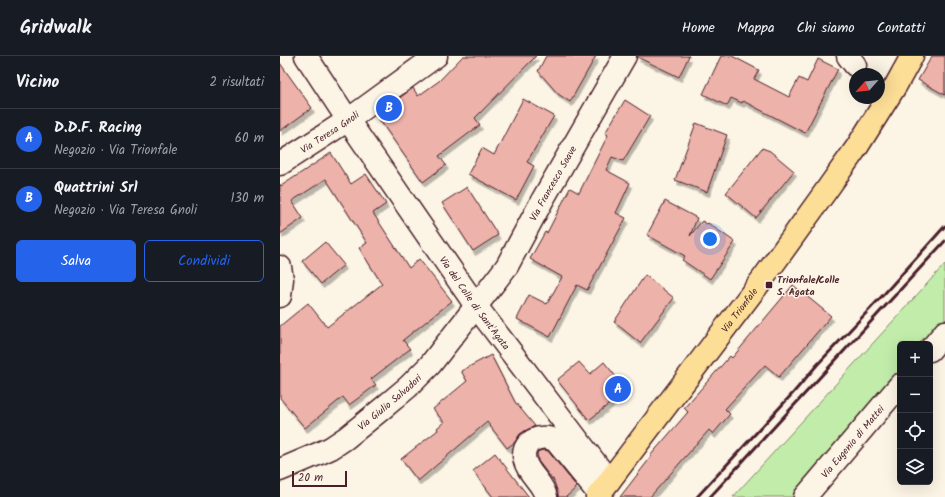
<!DOCTYPE html>
<html lang="it">
<meta charset="utf-8">
<style>
:root{--surface:#171b24;--page:#242831;--text:#f1f3f6;--muted:#9ea1a6;--line:#363941;--accent:#2563eb}
body{margin:0;font-family:Kalam,sans-serif;background:var(--page);color:var(--text)}
.controls{position:absolute;right:12px;bottom:12px;display:grid;overflow:hidden;border-radius:6px;box-shadow:0 4px 16px #0002}
.controls button{width:36px;height:36px;display:grid;place-items:center;padding:0;border:0;border-bottom:1px solid var(--line);background:var(--surface);color:var(--text);font:20px sans-serif}
.compass{position:absolute;left:569px;top:12px;width:36px;height:36px;border-radius:50%;background:var(--surface);box-shadow:0 4px 16px #0002;rotate:243deg}
.scale{position:absolute;left:12px;bottom:10px;width:55px;box-sizing:border-box;padding-left:4px;border:2px solid #4a1f2b;border-top:0;font-size:11px;line-height:14px;white-space:nowrap;color:#4a1f2b;-webkit-text-stroke:3px #fcf5e5;paint-order:stroke}
.you{position:absolute;left:430px;top:183px;width:14px;height:14px;margin:-10px;border:3px solid #fff;border-radius:50%;background:#1a73e8;box-shadow:0 0 0 6px #1a73e833}
.badge{display:grid;place-items:center;width:26px;height:26px;border-radius:50%;background:var(--accent);color:#fff;font-size:13px;font-weight:700}
.pin{position:absolute;translate:-50% -50%;border:2px solid #fff;box-shadow:0 1px 4px #0006}
.list{margin:0;padding:0;list-style:none}
h2{display:flex;justify-content:space-between;align-items:center;height:52px;margin:0;padding:0 16px;font-size:17px}
h2 small{font-size:13px;font-weight:400;color:var(--muted)}
.list li{display:grid;grid-template-columns:26px 1fr auto;gap:12px;align-items:center;box-sizing:border-box;height:60px;padding:0 16px;border-top:1px solid var(--line)}
.list b{display:block;font-size:15px;white-space:nowrap}
.list p{margin:0;font-size:13px;white-space:nowrap;color:var(--muted)}
.list em{font-size:13px;font-style:normal;color:var(--muted)}
.actions{display:flex;gap:8px;padding:12px 16px}
.actions a{flex:1;padding:9px 0;border:1px solid var(--accent);border-radius:6px;text-align:center;font-size:14px;color:var(--accent)}
.actions .main{background:var(--accent);color:#fff}
.icon{flex:none;width:22px;height:22px;fill:none;stroke:currentColor;stroke-width:2;stroke-linecap:round;stroke-linejoin:round}
.map{position:relative;flex:none;width:665px;height:441px;overflow:hidden}
header{display:flex;align-items:center;gap:24px;box-sizing:border-box;height:56px;padding:0 20px;background:var(--surface);border-bottom:1px solid var(--line)}
header strong{font-size:19px}
nav{display:flex;gap:22px;margin-inline-start:auto;font-size:14px}
main{display:flex}
aside{flex:1;background:var(--surface)}
.map>svg:first-child{display:block}
</style>
<header>
<strong>Gridwalk</strong>
<nav><a>Home</a><a>Mappa</a><a>Chi siamo</a><a>Contatti</a></nav>
</header>
<main>
<aside>
<h2>Vicino<small>2 risultati</small></h2>
<ul class="list">
<li><span class="badge">A</span><div><b>D.D.F. Racing</b><p>Negozio · Via Trionfale</p></div><em>60 m</em></li>
<li><span class="badge">B</span><div><b>Quattrini Srl</b><p>Negozio · Via Teresa Gnoli</p></div><em>130 m</em></li>
</ul>
<div class="actions"><a class="main">Salva</a><a>Condividi</a></div>
</aside>
<div class="map">
<svg width="665" height="441" viewBox="0 0 665 441">
<defs>
<filter id="shadow"><feDropShadow dx="2.5" dy="4.5" stdDeviation="0" flood-color="#0004"/></filter>
</defs>
<rect width="100%" height="100%" fill="#fcf5e5"/>
<filter id="ink" filterUnits="userSpaceOnUse"><feTurbulence type="fractalNoise" baseFrequency=".025" numOctaves="2"/><feDisplacementMap in="SourceGraphic" scale="8" xChannelSelector="R" yChannelSelector="G"/><feConvolveMatrix kernelMatrix="1 2 1 2 8 2 1 2 1" color-interpolation-filters="sRGB"/></filter>
<g filter="url(#ink)">
<polygon fill="#c1eca9" stroke="#86866a" points="665,208 665,269 649,288 620,288 620,322 518,441 453,441"/>
<g fill="#edb2a9" stroke="#4a1f2b" filter="url(#shadow)">
<polygon points="183,0 256,0 195,62 200,69 159,100 166,109 143,126 96,59 133,32 138,40 159,25"/>
<polygon points="266,0 316,0 290,46 278,38 258,15"/>
<polygon points="357,0 409,0 399,21 357,1"/>
<polygon points="441,0 452,0 479,14 474,23 509,41 519,22 527,26 538,3 558,13 525,77 463,45 462,47 451,42 447,50 423,38"/>
<polygon points="652,0 665,0 665,39 638,24"/>
<polygon points="0,7 32,52 0,75"/>
<polygon points="243,43 274,60 247,106 254,110 236,144 188,118 202,92 214,99"/>
<polygon points="345,44 370,60 343,105 332,101 326,114 350,127 336,157 346,162 307,234 297,229 270,281 237,263 249,239 267,248 282,221 250,203 265,176 267,177 290,132 299,137 328,79 325,77"/>
<polygon points="416,67 447,79 427,136 395,124"/>
<polygon points="482,92 490,95 514,115 476,162 446,137"/>
<polygon points="51,97 71,128 86,118 106,148 93,157 129,212 139,203 172,245 123,284 130,293 91,323 96,329 69,349 63,341 25,372 0,342 0,270 28,247 47,271 102,228 79,192 87,187 46,123 12,145 23,162 0,178 0,128 1,130"/>
<polygon points="187,131 218,179 193,195 162,147"/>
<polygon points="385,145 417,162 410,180 422,165 427,168 428,167 455,186 430,223 402,204 405,200 367,179"/>
<polygon points="45,186 64,209 41,228 22,205"/>
<polygon points="365,219 394,242 360,287 334,266"/>
<polygon points="513,229 551,260 499,321 485,309 445,353 450,358 433,378 429,374 370,441 340,441 371,401 370,400 408,356 404,352 450,300 452,302"/>
<polygon points="211,299 235,346 255,370 245,375 240,378 235,386 227,392 207,366 138,425 121,403 158,374 157,372 164,366 153,353 187,325 181,315"/>
<polygon points="299,306 310,318 324,306 347,334 309,364 277,324"/>
<polygon points="264,394 268,395 297,431 286,441 278,441 278,437 273,423 272,423 258,405 257,397 259,395"/>
<polygon points="215,397 249,441 213,441 193,415"/>
</g>
<g fill="none" stroke-linecap="round" stroke-linejoin="round">
<g stroke="#4a1f2b" stroke-width="25">
<g id="minor">
<path id="s1" d="M26,0L68,64L196,250L329,425"/>
<polyline points="568,0 575,9"/>
<path id="s2" d="M0,108L68,64L156,0"/>
<polyline points="0,211 2,223 0,240"/>
<polyline points="650,294 665,276"/>
<path id="s3" d="M0,414L40,397L51,392L66,382L103,352L128,331L150,309L207,236L227,210L263,143L345,0"/>
<path d="M266,441C263,427 249,419 245,405C239,386 261,376 276,385L319,438"/>
<path id="s4" d="M525,441L620,329"/>
</g>
</g>
<g stroke="#4a1f2b" stroke-width="25">
<g id="major">
<path id="s5" d="M317,441L484,221L548,132L577,91L616,29L632,0"/>
</g>
</g>
<use href="#minor" stroke="#fcf5e5" stroke-width="22"/>
<use href="#major" stroke="#fdde96" stroke-width="22"/>
<g stroke="#4a1f2b" stroke-width="3">
<polyline points="417,441 514,336 537,309 605,237 665,170"/>
<polyline points="430,441 665,185"/>
</g>
</g>
</g>
<rect fill="#4a1f2b" stroke="#fcf5e5" stroke-width="1.5" x="485" y="225" width="8" height="8" rx="2"/>
<g text-anchor="middle" stroke-width="3" stroke-linejoin="round" paint-order="stroke">
<g font-size="10" fill="#4a1f2b" stroke="#fcf5e5">
<text dy="4" stroke="none"><textPath href="#s2" startOffset="59">Via Teresa Gnoli</textPath></text>
<text dy="4" stroke="none"><textPath href="#s3" startOffset="405">Via Francesco Soave</textPath></text>
<text dy="4" stroke="none"><textPath href="#s1" startOffset="299">Via del Colle di Sant'Agata</textPath></text>
<text dy="4" stroke="none"><textPath href="#s5" startOffset="235">Via Trionfale</textPath></text>
<text dy="4" stroke="none"><textPath href="#s3" startOffset="130">Via Giulio Salvadori</textPath></text>
<text dy="4" stroke="none"><textPath href="#s4" startOffset="73">Via Eugenio di Mattei</textPath></text>
</g>
<g font-size="10" font-weight="bold" fill="#4a1f2b" stroke="#fcf5e5" text-anchor="start">
<text x="497" y="227">Trionfale/Colle<tspan x="497" dy="12">S. Agata</tspan></text>
</g>
</g>
</svg>
<div class="controls">
<button>+</button>
<button>−</button>
<button><svg class="icon" aria-label="locate" viewBox="0 0 24 24"><circle cx="12" cy="12" r="6"/><path d="M12 2v4M12 18v4M2 12h4M18 12h4"/></svg></button>
<button><svg class="icon" aria-label="layers" viewBox="0 0 24 24"><path d="M12 4l9 5-9 5-9-5zM3 14l9 5 9-5"/></svg></button>
</div>
<svg class="compass" viewBox="-18 -18 36 36"><path d="M0-13l5 13h-10z" fill="#e53935"/><path d="M0 13l5-13h-10z" fill="#9ea1a6"/></svg>
<div class="scale">20 m</div>
<div class="you"></div>
<div class="pin badge" style="left:338px;top:333px">A</div>
<div class="pin badge" style="left:109px;top:52px">B</div>
</div>
</main>
